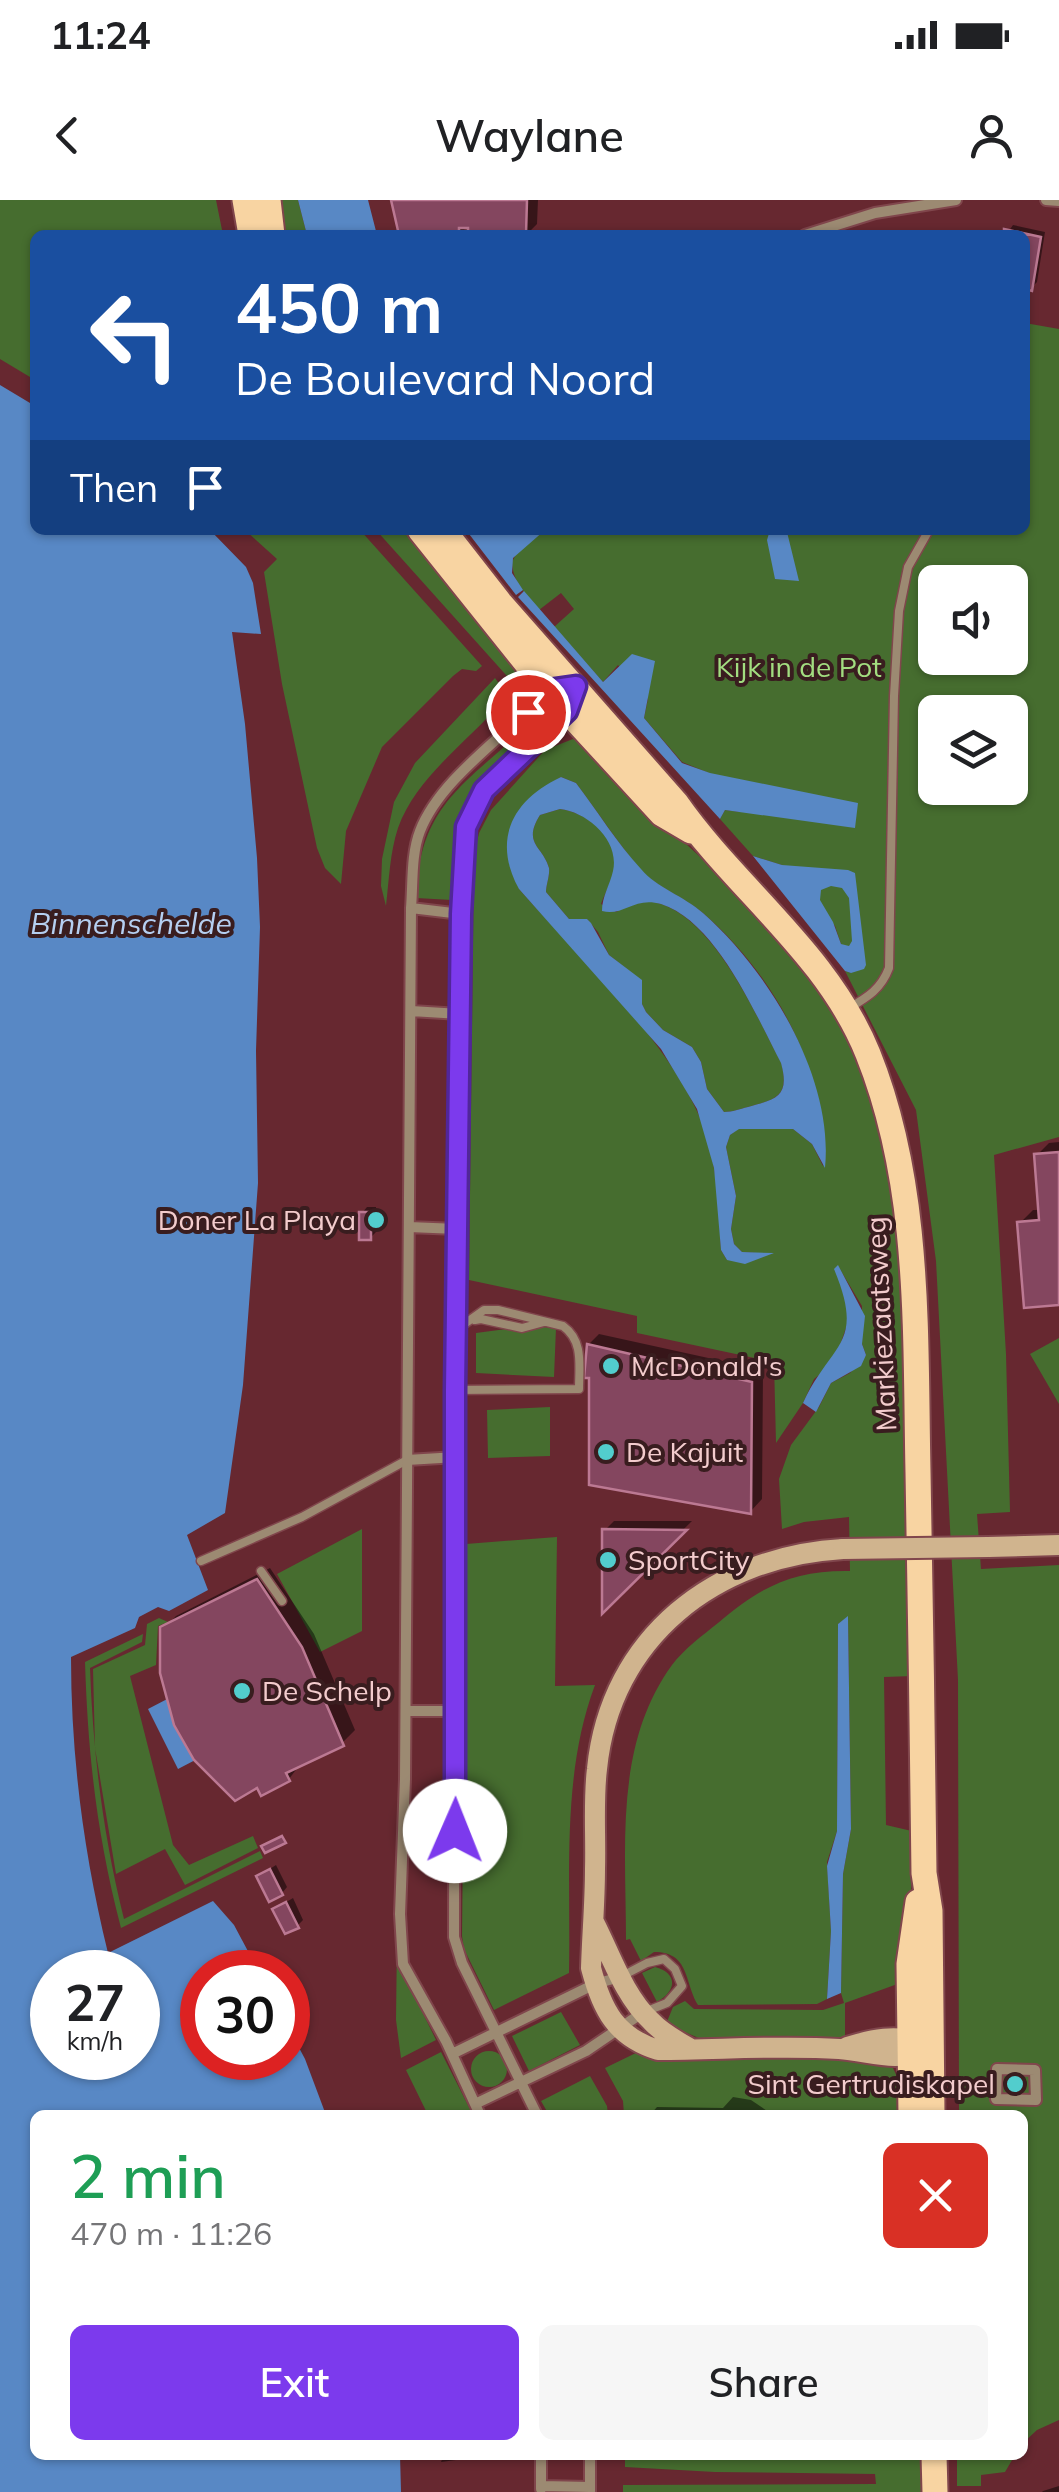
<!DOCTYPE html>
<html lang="en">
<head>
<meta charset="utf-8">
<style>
  :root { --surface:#fff; --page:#f6f6f6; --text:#202124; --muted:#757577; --accent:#7c3aed }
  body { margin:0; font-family:Mulish,sans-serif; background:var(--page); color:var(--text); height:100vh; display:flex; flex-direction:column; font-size:38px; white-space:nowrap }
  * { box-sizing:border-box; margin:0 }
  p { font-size:32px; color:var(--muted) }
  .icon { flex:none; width:55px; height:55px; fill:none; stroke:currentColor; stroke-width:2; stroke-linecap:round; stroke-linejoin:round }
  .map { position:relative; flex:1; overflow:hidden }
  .panel { position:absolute; left:30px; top:1910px; width:998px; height:350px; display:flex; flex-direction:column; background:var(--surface); border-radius:15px; box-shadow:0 2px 8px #0004 }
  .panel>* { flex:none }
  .top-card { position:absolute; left:30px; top:30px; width:1000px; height:305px; border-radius:15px; box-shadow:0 2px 8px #0004; background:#1a4fa0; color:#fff; overflow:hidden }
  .fabs { position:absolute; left:918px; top:365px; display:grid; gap:20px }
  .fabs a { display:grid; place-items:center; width:110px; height:110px; border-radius:15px; background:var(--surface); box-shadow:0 2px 8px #0004; font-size:50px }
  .speed { position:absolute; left:30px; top:1750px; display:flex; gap:20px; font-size:50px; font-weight:700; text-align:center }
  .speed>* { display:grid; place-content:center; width:130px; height:130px; border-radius:50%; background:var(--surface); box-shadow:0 2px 8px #0004; line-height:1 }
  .speed small { font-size:25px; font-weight:400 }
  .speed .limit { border:15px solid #d22; background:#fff; color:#111 }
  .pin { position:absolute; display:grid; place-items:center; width:85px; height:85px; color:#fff; margin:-42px; border:5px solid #fff; border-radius:50%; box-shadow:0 2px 10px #0007 }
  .me { position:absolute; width:110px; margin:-55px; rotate:1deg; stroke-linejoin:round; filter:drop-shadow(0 0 8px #0008) }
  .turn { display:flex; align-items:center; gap:35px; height:210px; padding:0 40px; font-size:45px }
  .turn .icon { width:130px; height:130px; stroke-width:2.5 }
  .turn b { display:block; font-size:70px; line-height:85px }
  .then { display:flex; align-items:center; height:95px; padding:0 40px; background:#0003; gap:20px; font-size:38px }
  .round { display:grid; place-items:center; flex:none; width:105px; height:105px; border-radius:15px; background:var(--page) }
  .head { display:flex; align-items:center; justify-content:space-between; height:170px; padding:0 40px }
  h1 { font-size:60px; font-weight:600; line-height:75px; color:#1e9e55 }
  .primary-button { display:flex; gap:20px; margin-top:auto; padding:20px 40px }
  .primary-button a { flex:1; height:115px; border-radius:15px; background:var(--accent); color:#fff; font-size:40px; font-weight:600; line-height:115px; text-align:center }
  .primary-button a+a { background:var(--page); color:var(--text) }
  .status { display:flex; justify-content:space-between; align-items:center; height:70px; padding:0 50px; background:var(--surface); direction:ltr }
  .status svg { height:28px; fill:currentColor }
  header { display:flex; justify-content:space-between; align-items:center; height:130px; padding:0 40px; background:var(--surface); font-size:45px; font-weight:600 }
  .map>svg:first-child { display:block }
  .green { fill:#466d2f; fill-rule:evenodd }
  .water { fill:#5888c5; fill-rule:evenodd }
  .shadow { fill:#0007 }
  .building { fill:#84465f; stroke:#bc7993; stroke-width:2.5 }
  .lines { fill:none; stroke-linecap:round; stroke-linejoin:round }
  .lane-casing { stroke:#80464c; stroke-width:11 }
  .street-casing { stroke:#80464c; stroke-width:14 }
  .secondary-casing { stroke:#80464c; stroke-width:24 }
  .primary-casing { stroke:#80464c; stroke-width:29 }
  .lane { stroke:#9c8a72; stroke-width:8 }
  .street { stroke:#9c8a72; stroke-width:10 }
  .secondary { stroke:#d0b48e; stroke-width:20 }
  .primary { stroke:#f8d4a2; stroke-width:25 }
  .secondary-bridge-casing { stroke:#80464c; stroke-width:24; stroke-linecap:butt }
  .secondary-bridge { stroke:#d0b48e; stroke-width:20 }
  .route-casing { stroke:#51269a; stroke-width:25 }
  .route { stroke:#7c3aed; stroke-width:18 }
  .poi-dot { fill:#52cdcd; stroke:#391d1f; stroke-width:4 }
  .labels { text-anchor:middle; stroke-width:8; stroke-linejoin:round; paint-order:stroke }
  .park-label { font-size:28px; fill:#a2dd80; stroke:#391d1f }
  .poi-label { font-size:28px; fill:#f3cccd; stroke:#391d1f; text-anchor:start }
  .street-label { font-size:28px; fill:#f3cccd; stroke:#391d1f }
  .water-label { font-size:30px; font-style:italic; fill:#b5cff1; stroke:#391d1f }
</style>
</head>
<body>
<div class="status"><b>11:24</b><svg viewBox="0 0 49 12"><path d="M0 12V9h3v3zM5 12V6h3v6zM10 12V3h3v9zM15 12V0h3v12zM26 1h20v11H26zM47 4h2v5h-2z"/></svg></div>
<header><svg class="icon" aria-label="back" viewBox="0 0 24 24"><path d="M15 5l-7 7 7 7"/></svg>Waylane<svg class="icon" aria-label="person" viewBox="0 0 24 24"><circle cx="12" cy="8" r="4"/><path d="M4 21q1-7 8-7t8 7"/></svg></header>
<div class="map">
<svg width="1059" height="2292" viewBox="0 0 1059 2292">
  <rect width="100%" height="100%" fill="#672830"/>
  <path class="green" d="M0,0H216L223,35H35V180L0,159Z
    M273,0H298L307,35H278Z
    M1025,123L1059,129V937L994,955L1006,1154L1010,1312L977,1314L981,1369L1059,1365V2220L1037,2230L1023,2243L1022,1915H959L958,1480L936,1061L916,910L845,771L851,773L845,747L841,744L835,726L785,666L753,656L720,619L725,610L740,612L709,573L682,562L644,518L648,499L618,465L603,482L554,427L574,409L561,393L539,410C527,394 513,384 512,362L517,352L545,330H1025ZM935,382H1010V458H935ZM935,512H1010V588H935Z
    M245,330H360L482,466L476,471L462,469L453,476L382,547L346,631L341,684L325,668L317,648L282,484L264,372L277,359Z
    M376,330H413L523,474L527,486L514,484Z
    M495,478L505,492L503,500C469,542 417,575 398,628C390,652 389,680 386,706L381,686L382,659L394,602L415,563Z
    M521,532L524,536L476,584L468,600L458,623L452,700L416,698C419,609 460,587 521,532Z
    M573,539L591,548L674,633L755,707L801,766L844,832L873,893L898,1004L913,1476L884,1477L886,1625L916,1632L903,1782L845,1803V1837L701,1839L666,1824L673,1807L685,1801L694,1809L823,1810L844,1803L841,1793L843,1674L851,1629L848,1417L838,1424L837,1631L827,1662L831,1731L827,1799L817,1804L698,1805C684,1782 690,1752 654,1752L641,1761L630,1739L626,1740C626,1646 614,1545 672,1465C684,1449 703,1435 718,1423C760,1387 793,1370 850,1371L849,1317L804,1322L782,1329L779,1279L791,1245L819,1207L831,1183L850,1173L866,1155L862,1144V1106L838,1066L848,1105V1122L839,1148L825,1170L814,1179L803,1203L776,1243L774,1162L637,1133V1116L469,1080L474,655L479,633L491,610L545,550ZM561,577L576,583C598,612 617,642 640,669C657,688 683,696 703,713C763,765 810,840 821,921C823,936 827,951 823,966L812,944L793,929H738L730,935L726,947L736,996L731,1029L734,1044L742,1052L771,1054L727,1060L721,1050C719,1015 718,979 709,944C686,856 580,758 519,689L536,593Z
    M560,609C586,612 617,636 615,667C613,679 605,693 601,704L616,712C625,707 634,700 645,701C709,704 755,814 781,862C790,896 777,899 748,907C739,909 733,912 724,912L707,889L701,862L692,847L663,830L646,812L642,804V781L609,755L598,732L587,719H569L546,692C546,685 550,674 549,668C543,646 522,644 540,615Z
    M530,1126L556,1128L554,1177L476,1173V1133Z
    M1059,1138V1204L1030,1154Z
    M550,1207V1256L488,1258L487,1210Z
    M362,1329V1431L320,1452L277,1374Z
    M557,1337L555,1486L595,1485C561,1576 571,1677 569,1773L494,1810L464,1749L462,1736L466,1344Z
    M159,1418L168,1422L158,1426L156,1465L130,1476L173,1645L189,1665L253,1636L258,1648L185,1685L165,1649L116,1674L95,1548L93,1469L145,1445L147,1424Z
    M143,1434L142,1442L90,1468C93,1553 103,1635 124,1719L260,1651L263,1658L121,1728C97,1636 88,1557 85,1462Z
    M397,1739L402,1770L436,1840L401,1858L396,1820Z
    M655,1767C678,1773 677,1791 657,1802L642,1773Z
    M561,1812L580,1845L529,1871L512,1836Z
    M471 1869a18 18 0 1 1 36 0a18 18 0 1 1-36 0Z
    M640,1851C722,1871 813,1840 893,1868L899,1881L900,1915H624L623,1901L605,1868Z
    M441,1852L473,1915H428L406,1870Z
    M590,1876L607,1906L608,1915H549L541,1901Z
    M625,2255H924L925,2292H623V2285L876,2284L875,2274L715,2272L625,2267Z
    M957,2255H1015L1005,2272L981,2275V2286H957Z"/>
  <path class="water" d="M298,0H368L377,35H307Z
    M0,185L35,206V330H210L246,367L253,383L261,434L232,432L245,524L257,658L260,727L256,851L258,983L243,1185L225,1313L187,1335L208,1390L169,1411L158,1407L139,1417L135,1428L71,1457C71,1558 84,1655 108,1753L213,1701L234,1725L259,1772H202V1858H288V1827L305,1859L326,1915H35V2255H400L401,2292H0ZM138,1772V1858H52V1772Z
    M466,330H545L513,358L512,373L523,390L516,395Z
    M770,330L787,332L799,381L775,379L767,340Z
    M524,391L603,482L632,454L655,461L644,518L682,563L710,573L858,603L855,628L725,610L720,619L518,397Z
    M561,577L576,583C598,612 617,643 641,669C657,688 684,696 703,713C769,771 834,878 825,968L812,944L793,929H739L730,935L726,947L736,996L731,1029L734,1044L742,1052L774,1053L745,1064L727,1060L721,1050L714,968L697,909L661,849L519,689C492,640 512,600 561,577ZM560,609C587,612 620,640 613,671C610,685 602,696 602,711C623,717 634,696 661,704C717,722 755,814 781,863C790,896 777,899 748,907C739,909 733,912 724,912L707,889L701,862L692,847L663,830L646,812L642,804V780L609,755L591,723L587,719H569L546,692C546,685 550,675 549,668C543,646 522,644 540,615Z
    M753,656L782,665L848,670L855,673L866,765L864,769L851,773L845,771ZM831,686L842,688L849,698L852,741L849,746L841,744L833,722L820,700L821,690Z
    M838,1065L865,1116L862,1144L866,1155L861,1166L831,1183L816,1212L803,1203C831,1142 866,1146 834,1069Z
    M848,1416L851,1629L843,1674L841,1793L827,1799L831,1731L827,1666L837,1631L838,1424Z
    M173,1496L201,1557L178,1569L148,1509Z"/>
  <path class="shadow" d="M393,0H538L537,24L526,35H470L471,25L458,34Z
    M1013,25L1045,32L1037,82L1031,88L1025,76V35H1006Z
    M1059,942V1103L1020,1023L1033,1010H1041L1037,955L1049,943Z
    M367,1007H376V1032L370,1038L362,1013Z
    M599,1134L763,1170L762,1299L750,1312L592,1176L587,1146Z
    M614,1321H692L604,1408L605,1330Z
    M270,1368L314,1434L355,1530L342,1543L301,1563L289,1579L163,1429L176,1416Z
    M276,1665L287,1687L282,1693L259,1676Z
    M293,1698L303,1720L298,1725L275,1709Z
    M733,1897L751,1900L773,1915H650L657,1907L723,1908Z
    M443,2257H456V2260L441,2262Z
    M1059,2286V2292H1042L1043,2291Z"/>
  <path class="building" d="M391,0H527L526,35H468V28H459V35H399Z
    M1004,29L1041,37L1032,91L1025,89V35H1004Z
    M1059,952V1105L1024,1108L1017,1022L1039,1020L1034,954Z
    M359,1012H371V1040H359Z
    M587,1144L752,1182L751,1314L589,1285V1178H584Z
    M602,1329L687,1330L602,1414Z
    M257,1379L302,1447L344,1546L286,1573L290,1581L261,1596L257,1588L235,1601L194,1560L174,1525L160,1473V1427Z
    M282,1636L286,1643L265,1653L261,1646Z
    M270,1669L283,1695L269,1702L256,1676Z
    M286,1702L299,1728L285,1734L272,1709Z"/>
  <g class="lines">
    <g class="lane-casing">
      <path id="lane" d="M849,808C868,797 881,789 889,768L894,496L899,411L908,367L929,330
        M475,1120L481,1119L522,1128L544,1122
        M455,1190L579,1189C579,1166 584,1141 563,1126L498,1110H484L456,1130
        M201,1361L302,1317L407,1260
        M261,1371L282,1401
        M624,1775L647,1763L664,1759L675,1769L682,1786L667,1803L647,1811"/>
    </g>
    <g class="street-casing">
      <path id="street" d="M1046,0L1059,1
        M805,35L875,13L956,0
        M411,708L461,714
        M411,811L460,814
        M409,1027L457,1029
        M407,1260L457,1257
        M406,1511H456
        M452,1854L595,1784L620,1777
        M997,1869L1035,1870L1036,1900L996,1899Z
        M475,1904L586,1851L642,1813
        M480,1915L446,1841L403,1764L400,1714L405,1579L411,708C413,684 411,654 420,631C441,577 508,535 546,492
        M537,1915L462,1763L454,1737L455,1190L461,714L466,627L484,590L567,510
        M541,2255V2289
        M541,2286L590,2287
        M590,2291V2255"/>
    </g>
    <g class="secondary-casing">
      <path id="secondary" d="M988,1347L1059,1345
        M843,1349C716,1356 610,1437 597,1569C593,1601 596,1636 595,1669C595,1702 592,1735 591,1768C602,1810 616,1837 658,1850C718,1850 780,1845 839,1849C870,1851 895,1863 924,1850
        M594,1722C611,1755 624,1796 651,1821C662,1833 677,1841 691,1849
        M847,1847C870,1840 898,1833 921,1844"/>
    </g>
    <g class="primary-casing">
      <path id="primary" d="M245,0L251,35
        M268,0L272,35
        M420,330L548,490L662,614L691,631
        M443,330L500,403L676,603C736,689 828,754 868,854C921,986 915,1132 918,1272C920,1406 923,1539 924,1673L930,1711L932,1915
        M911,1915L909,1764L918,1702
        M934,2255L935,2292"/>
    </g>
    <use href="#lane" class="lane"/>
    <use href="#street" class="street"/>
    <use href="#secondary" class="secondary"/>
    <use href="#primary" class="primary"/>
    <g class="secondary-bridge-casing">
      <path id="secondary-bridge" d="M843,1349L988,1347"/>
    </g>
    <use href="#secondary-bridge" class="secondary-bridge"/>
  </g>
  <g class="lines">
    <g class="route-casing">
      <path id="route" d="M455,1631V1190L461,714L466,627L484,590L567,511L576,486L548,490L528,512"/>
    </g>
    <use href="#route" class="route"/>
  </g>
  <g class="poi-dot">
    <circle cx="376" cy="1020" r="10"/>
    <circle cx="611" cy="1166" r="10"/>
    <circle cx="606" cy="1252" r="10"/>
    <circle cx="608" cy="1360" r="10"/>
    <circle cx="242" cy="1491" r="10"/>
    <circle cx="1015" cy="1884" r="10"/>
  </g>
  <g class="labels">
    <g class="park-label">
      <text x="799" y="477">Kijk in de Pot</text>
    </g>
    <g class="poi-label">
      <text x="356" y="1030" text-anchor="end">Doner La Playa</text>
      <text x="631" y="1176">McDonald's</text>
      <text x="626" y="1262">De Kajuit</text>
      <text x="628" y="1370">SportCity</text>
      <text x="262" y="1501">De Schelp</text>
      <text x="995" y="1894" text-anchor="end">Sint Gertrudiskapel</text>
    </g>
    <g class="street-label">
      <text transform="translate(881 1124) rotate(-93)" y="10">Markiezaatsweg</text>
    </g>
    <g class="water-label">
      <text x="131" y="734">Binnenschelde</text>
    </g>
  </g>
</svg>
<div class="fabs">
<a><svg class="icon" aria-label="sound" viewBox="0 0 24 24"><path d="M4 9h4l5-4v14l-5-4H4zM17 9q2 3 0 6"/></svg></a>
<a><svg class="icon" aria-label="layers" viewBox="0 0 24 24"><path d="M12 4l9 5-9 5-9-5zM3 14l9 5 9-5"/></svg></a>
</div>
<div class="speed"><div>27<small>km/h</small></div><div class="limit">30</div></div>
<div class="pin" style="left:528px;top:512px;background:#d93025"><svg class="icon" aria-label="arrive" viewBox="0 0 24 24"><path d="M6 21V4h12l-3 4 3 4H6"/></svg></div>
<svg class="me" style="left:455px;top:1631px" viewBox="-20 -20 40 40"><circle r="19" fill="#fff"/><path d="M0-13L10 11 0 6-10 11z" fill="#7c3aed"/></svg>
<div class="top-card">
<div class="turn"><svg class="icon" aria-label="left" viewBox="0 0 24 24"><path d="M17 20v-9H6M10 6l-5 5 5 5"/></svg><div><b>450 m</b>De Boulevard Noord</div></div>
<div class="then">Then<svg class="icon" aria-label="arrive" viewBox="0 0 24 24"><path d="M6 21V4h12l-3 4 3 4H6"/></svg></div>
</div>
<section class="panel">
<div class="head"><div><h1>2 min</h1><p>470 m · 11:26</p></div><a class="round" style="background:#d93025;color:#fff"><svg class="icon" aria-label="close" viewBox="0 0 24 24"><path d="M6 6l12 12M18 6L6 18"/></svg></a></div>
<div class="primary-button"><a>Exit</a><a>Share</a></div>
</section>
</div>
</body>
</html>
